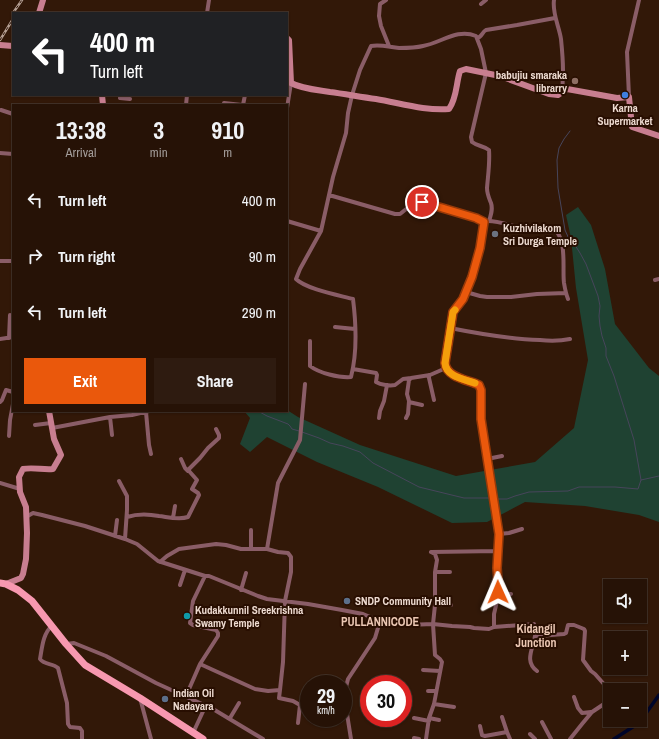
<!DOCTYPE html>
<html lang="en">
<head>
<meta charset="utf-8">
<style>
  :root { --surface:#261206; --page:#2e1b10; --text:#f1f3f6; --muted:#a49e9b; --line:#423228; --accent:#ea580c }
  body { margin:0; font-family:"Archivo Narrow",sans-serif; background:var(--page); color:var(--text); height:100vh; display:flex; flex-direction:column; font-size:15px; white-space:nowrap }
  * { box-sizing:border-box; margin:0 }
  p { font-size:13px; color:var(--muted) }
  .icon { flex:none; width:22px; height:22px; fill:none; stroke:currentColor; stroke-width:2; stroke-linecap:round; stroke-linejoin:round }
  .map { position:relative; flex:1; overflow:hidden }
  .drawer { position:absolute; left:12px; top:104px; width:276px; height:308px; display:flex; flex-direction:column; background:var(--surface); border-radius:0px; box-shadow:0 1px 3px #0004,0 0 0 1px var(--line) }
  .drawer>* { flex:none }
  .top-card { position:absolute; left:12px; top:12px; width:276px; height:84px; border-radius:0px; box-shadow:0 1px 3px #0004,0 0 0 1px var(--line); background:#202124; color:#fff; overflow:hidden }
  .tools { position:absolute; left:603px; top:579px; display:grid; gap:8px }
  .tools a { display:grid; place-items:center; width:44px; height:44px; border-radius:0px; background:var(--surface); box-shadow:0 1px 3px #0004,0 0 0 1px var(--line); font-size:20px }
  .speed { position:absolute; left:300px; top:675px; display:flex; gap:8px; font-size:20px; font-weight:700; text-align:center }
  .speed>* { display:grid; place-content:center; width:52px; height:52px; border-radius:50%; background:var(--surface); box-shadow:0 1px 3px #0004,0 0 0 1px var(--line); line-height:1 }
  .speed small { font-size:10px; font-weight:400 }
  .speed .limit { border:6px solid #d22; background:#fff; color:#111 }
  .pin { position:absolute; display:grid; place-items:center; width:34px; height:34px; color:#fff; margin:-17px; border:2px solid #fff; border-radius:50%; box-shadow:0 1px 4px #0007 }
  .me { position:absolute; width:44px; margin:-22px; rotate:359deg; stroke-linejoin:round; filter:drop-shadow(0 0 3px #0008) }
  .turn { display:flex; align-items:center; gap:14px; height:84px; padding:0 12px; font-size:18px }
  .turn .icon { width:52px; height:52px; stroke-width:2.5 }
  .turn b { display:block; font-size:28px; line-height:34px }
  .eta { display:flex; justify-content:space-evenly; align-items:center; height:68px; text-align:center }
  .eta b { font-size:24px; font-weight:800; line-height:28px }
  .cta { display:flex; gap:8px; margin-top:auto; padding:8px 12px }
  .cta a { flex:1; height:46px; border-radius:0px; background:var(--accent); color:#fff; font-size:16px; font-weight:800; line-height:46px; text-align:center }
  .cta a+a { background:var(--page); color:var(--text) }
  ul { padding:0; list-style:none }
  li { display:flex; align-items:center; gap:12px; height:56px; padding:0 12px }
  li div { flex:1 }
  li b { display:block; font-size:15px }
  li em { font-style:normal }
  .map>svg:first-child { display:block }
  .green { fill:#1f4232 }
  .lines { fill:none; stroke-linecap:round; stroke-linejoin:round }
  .stream { stroke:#47455b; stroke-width:1 }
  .canal { stroke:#000529; stroke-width:3.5 }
  .minor { stroke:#8a5d67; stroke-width:4 }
  .secondary { stroke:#c87e90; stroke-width:6 }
  .primary { stroke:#f798b0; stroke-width:7 }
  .rail-casing { stroke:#b5a094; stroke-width:2.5 }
  .rail { stroke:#280e01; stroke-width:1; stroke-dasharray:3; stroke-linecap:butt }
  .route-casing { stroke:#983908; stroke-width:10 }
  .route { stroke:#ea580c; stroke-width:7 }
  .slow { stroke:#f59e0b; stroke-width:7 }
  .education-dot { fill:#8d6e63; stroke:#280e01; stroke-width:1.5 }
  .shop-dot { fill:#3f7fe0; stroke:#280e01; stroke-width:1.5 }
  .worship-dot { fill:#6b7280; stroke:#280e01; stroke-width:1.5 }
  .service-dot { fill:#5c6f8a; stroke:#280e01; stroke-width:1.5 }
  .culture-dot { fill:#0f9aa8; stroke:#280e01; stroke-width:1.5 }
  .labels { text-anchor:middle; stroke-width:4; stroke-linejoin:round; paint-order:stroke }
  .poi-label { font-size:11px; font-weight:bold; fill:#eedbd1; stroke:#280e01; text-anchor:start }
  .neighbourhood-label { font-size:12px; font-weight:bold; fill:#ebc7b3; stroke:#280e01 }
</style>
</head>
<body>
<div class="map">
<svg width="659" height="739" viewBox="0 0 659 739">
  <rect width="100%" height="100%" fill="#321808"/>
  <path class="green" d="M578,207L591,225L605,269L615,324L649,368L659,376V522L639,515L585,506L525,502L487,522L452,523L378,487L317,462L267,437L250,452L240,444L250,418L244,411H287V410L298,417L360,445L456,476L535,462L574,428L588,360L576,288L571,238L566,215Z"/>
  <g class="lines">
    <path class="stream" d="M570,131L564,139L559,148L557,160L558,188L565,230L569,239L573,242L580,253L586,264L598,296L600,306L599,316L600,326L602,336L606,348V356L614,376L634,440L641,480
      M258,411L267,416L288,424L290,426L292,429L299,431
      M302,432L319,438L330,443L343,446L360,452L373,463L419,487L464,498H491
      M497,499H507L515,496L529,492L568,491L579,487H615L638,489L641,480L659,476"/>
    <path class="canal" d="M614,739L639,723L659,695"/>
    <path class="minor" d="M386,0L380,4L379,16L381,26L389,46
      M554,0C552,13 559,26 561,39C562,49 563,60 563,70C563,77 562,85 563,92
      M481,4L486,0
      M207,13L209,0
      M477,38C482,37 482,32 486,30L517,25L555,18
      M121,95L120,98L130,99
      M629,97L627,52L639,0
      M224,103L242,105
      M186,105L187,95
      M243,105L245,95
      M287,108L291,83
      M1,110L13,114
      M0,153L13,154
      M287,221L321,231
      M488,221C502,221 516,228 530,230C536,230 549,227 552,228C568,236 562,269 564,283C565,289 566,294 568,299
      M0,261H13
      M655,280L659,279
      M466,292L480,296L487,297H511L537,294L566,293
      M335,327L355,329
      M450,328C480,334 509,339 540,340C550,341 560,341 570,339
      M9,338L10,315
      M0,339L13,337
      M310,341V366C319,373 339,378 351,377C357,354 356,323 353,299C338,295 306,289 296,279L300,269L321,231L333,177L346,133L348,113L352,95L360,70L371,46C380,44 389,47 399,48C407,48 415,48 423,46C441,43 457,28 476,36L481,49L486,73L471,137L472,142C477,146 484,146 489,150C490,163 488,175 487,188C487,194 489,198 491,203C493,209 491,215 489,221
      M353,369L376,373L377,375L376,382C381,385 390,386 395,385L403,379L411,378
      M429,375V378L434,400
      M0,402L2,400L6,390L13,392
      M409,402L422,405
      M146,412L149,445L151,454
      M110,417L112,435
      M379,418L380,411L384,401L387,385
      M406,418L408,414L409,401L407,394L409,380L411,378L430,375L446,368
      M35,425L51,423
      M52,428L110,417L132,415L149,411
      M9,436L10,420L13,404
      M181,459L185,468L188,471
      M487,459L502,456
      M119,481L127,496V510L125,539
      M0,483L20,489
      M26,517L33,513L42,515L85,526L125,539L137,544L158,561L205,576H209L258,596L267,599L308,604L342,610L363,614L380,621L407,625L433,624L452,626L470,627L474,628L489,629L494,627V614L497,601L498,581L497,568L499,534L481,419V390L479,385C468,380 446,377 445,363L453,312L463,299L472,277L480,248L484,222L476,218L423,202H415L400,214H395L329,195
      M127,517C136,514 149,514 159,516C168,517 179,520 188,517L199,495L198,493L192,489L197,480L189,471V469L200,458L208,448L219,438V435L216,429
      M173,518L175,506
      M499,534L509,533L522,529
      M115,536L117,520
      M251,549V530
      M267,549L278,483L300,440L305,384
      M160,562L167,556L179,549L216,544L226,545L241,549H267L278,552L288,553L291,557V572L285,601L283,662L280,690L268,691L255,689L200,664
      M435,572H450
      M180,585L185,570
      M241,590L246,573
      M497,595L511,594
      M435,605H451
      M52,626C43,633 42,648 40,659C44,665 53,663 58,668L67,703L68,724L70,727L80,728L82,731V739
      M494,627L534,624C534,628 536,633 535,636C533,649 524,661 537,671
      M536,635L538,636L564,634L566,633L568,625H574L584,629L585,631L583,660L591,671L595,674L610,691
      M66,644L74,643L106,656L156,683L213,709L263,739
      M423,670L440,671
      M280,690L279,698L293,701L300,705L298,723
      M428,691H436
      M186,696L200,664L218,636V633L216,630L193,625L190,623L193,601L205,576
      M574,697L578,708L582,713L591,712H592L610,700
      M140,698L151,739
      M434,704L454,707
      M502,717L507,732
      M230,718L239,703
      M414,718L429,721
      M439,720L429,718L434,704L442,662L440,659L435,655L433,624L435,605V572L437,560L435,554L431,552L498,551
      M542,722L551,739
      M480,726L482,735L485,736L507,732L510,739
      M193,733L206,705
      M530,734L535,739
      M414,738L419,739
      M351,739L344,695L348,679L375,638L380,621
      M426,739L429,718
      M570,739L582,724L592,712"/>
    <path class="secondary" d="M39,13L43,0
      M287,38L289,40L291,83C302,89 318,90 330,92C345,94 361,97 376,99C400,103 425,111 449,109C457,98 456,83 460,71L466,69L500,76L549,94L558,95L567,89L617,98L629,97L632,127L659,136
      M0,45L13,46
      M102,95L103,105
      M6,584L21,578L23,574L26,559L27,533L26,507L20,492L19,477L23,469C33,467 43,470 53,469L61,455L54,439L49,411"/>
    <path class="primary" d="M0,583L6,584L18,590L32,601L66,644L85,665L140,698L203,739"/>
    <g class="rail-casing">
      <path id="rail" d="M13,13L22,0
        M0,40L13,19"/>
    </g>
    <use href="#rail" class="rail"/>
  </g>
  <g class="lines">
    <g class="route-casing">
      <path id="route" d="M422,202L476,218L484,222L480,248L472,277L463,299L453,312L445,363C446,377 468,380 479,385L481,390V419L499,534L497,568L498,581V592"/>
    </g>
    <use href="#route" class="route"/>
    <path class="slow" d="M455,310L453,312L445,363C446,377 464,379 475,383"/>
  </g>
  <circle class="education-dot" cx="575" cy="81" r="4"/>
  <circle class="shop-dot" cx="625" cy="95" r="4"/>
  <circle class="worship-dot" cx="495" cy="234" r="4"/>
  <g class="service-dot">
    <circle cx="347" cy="601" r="4"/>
    <circle cx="165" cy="699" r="4"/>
  </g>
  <circle class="culture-dot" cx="187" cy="616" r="4"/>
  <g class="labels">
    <g class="poi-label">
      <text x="567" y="79" text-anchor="end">babujiu smaraka<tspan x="567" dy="13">librarry</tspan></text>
      <text x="625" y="112" text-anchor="middle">Karna<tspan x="625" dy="13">Supermarket</tspan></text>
      <text x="503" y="232">Kuzhivilakom<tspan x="503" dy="13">Sri Durga Temple</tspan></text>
      <text x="355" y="605">SNDP Community Hall</text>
      <text x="195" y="614">Kudakkunnil Sreekrishna<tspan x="195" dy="13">Swamy Temple</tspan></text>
      <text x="173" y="697">Indian Oil<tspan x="173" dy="13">Nadayara</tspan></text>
    </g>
    <g class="neighbourhood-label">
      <text x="380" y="626">PULLANNICODE</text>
      <text x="536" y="633">Kidangil<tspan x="536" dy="14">Junction</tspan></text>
    </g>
  </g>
</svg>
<div class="tools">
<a><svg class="icon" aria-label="sound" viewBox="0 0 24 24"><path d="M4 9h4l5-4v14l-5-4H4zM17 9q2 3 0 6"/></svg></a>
<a>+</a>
<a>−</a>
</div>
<div class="speed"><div>29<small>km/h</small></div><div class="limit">30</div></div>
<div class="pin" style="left:422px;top:202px;background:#d93025"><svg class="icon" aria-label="arrive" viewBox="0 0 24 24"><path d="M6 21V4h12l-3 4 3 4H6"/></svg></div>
<svg class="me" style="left:498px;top:592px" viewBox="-20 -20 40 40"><path d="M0-17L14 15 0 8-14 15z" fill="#ea580c" stroke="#fff" stroke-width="4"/></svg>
<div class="top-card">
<div class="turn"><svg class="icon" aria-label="left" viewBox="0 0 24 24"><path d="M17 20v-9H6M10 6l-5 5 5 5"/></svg><div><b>400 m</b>Turn left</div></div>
</div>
<section class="drawer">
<div class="eta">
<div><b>13:38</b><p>Arrival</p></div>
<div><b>3</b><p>min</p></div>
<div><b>910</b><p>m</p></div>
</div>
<ul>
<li><svg class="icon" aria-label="left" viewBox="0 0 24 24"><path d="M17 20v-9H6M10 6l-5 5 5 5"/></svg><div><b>Turn left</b></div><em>400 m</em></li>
<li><svg class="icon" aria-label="right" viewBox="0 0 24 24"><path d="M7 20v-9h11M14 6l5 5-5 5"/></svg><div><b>Turn right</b></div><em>90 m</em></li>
<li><svg class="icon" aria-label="left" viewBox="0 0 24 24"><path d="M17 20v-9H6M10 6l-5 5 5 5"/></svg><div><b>Turn left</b></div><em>290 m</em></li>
</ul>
<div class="cta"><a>Exit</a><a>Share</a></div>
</section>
</div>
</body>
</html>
